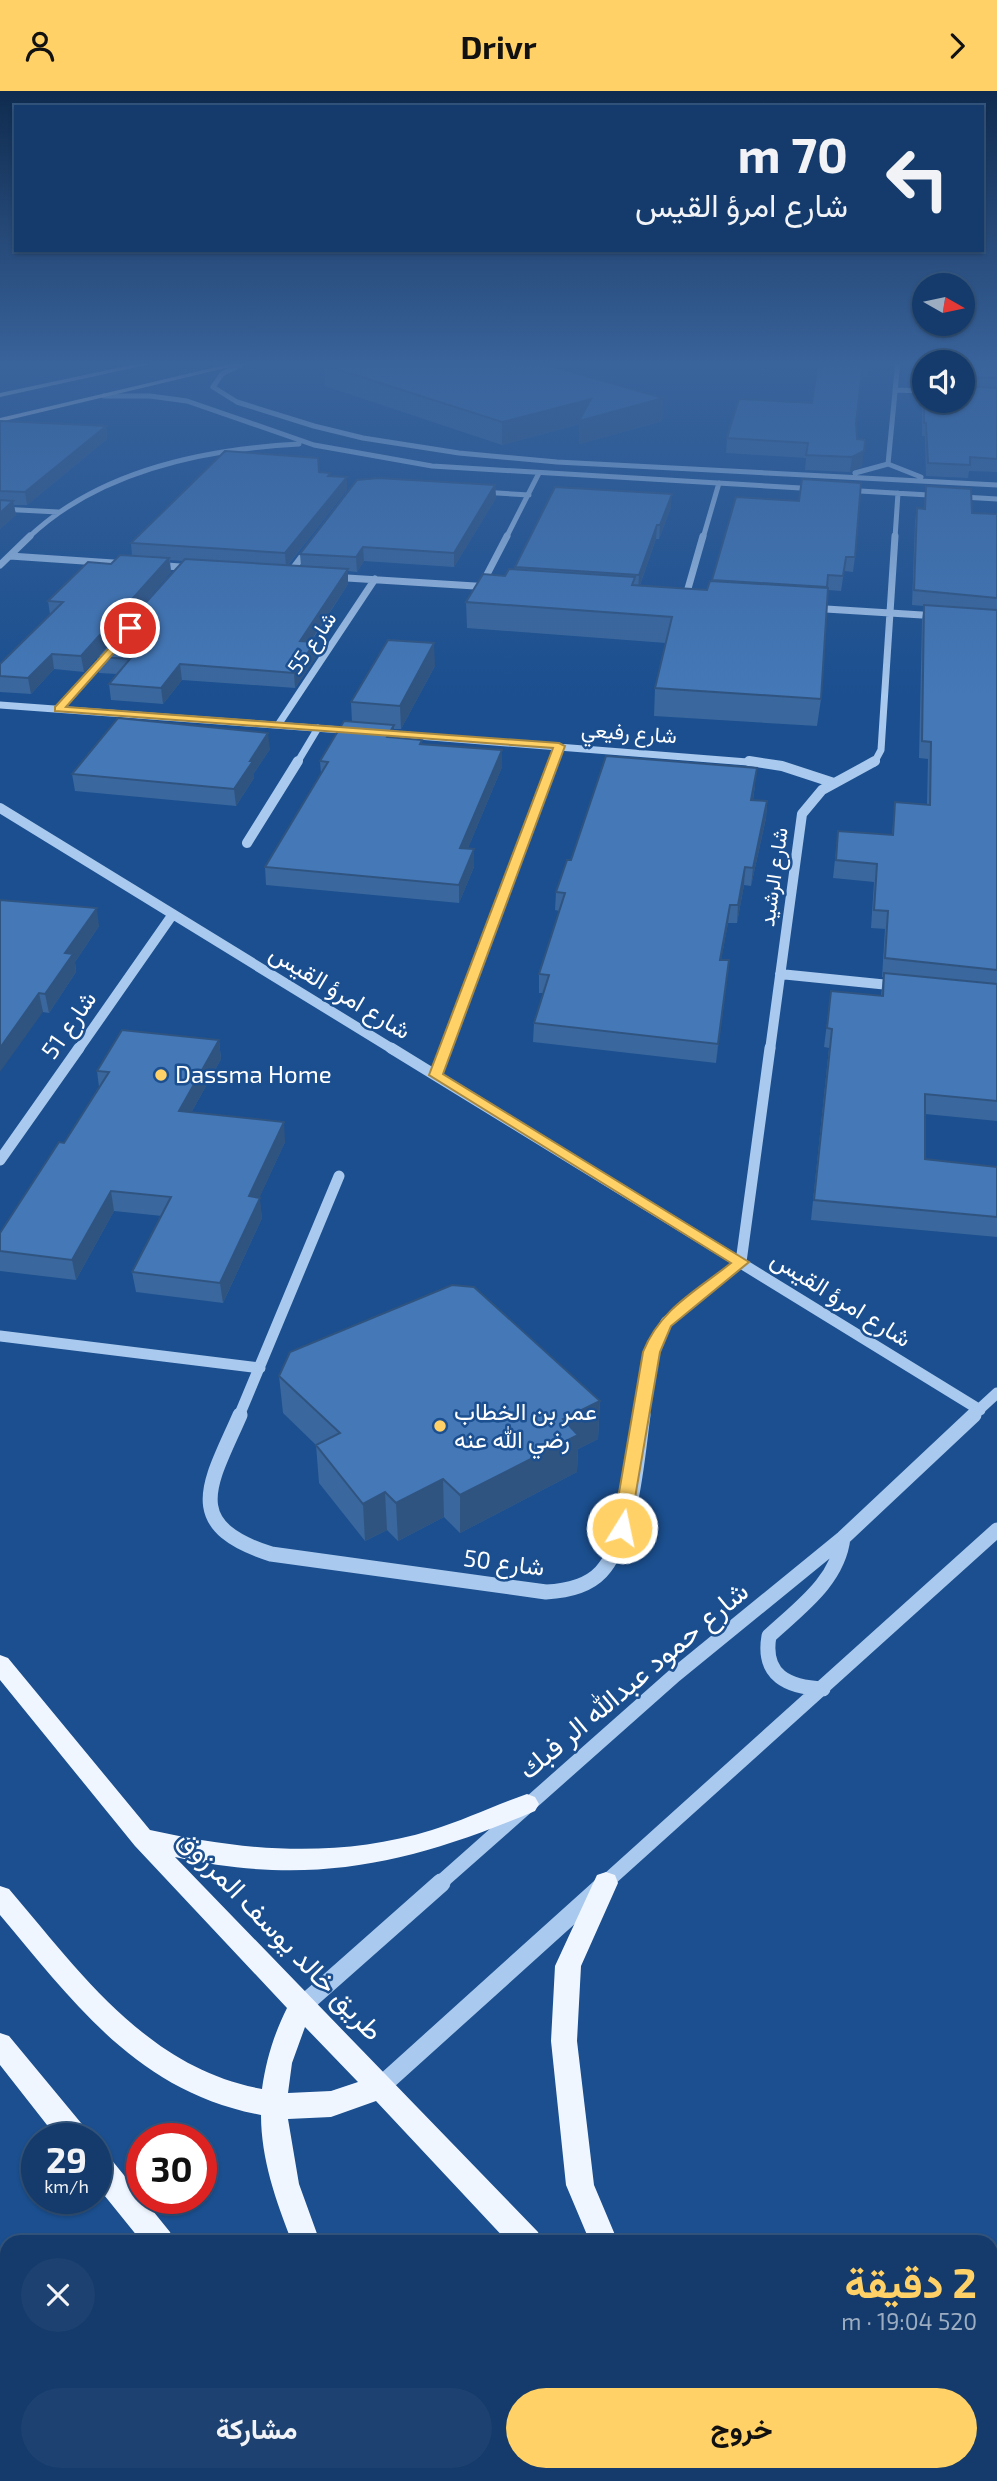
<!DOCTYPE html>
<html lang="ar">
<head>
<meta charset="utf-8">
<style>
  :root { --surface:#143b6b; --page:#1d4271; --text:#f1f3f6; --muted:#9dadc1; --line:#33557e; --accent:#ffd166 }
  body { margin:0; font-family:"Exo 2",Vazirmatn,sans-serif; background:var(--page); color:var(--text); direction:rtl; height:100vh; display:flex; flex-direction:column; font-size:26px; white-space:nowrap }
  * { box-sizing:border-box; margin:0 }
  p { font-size:23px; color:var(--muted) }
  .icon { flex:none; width:38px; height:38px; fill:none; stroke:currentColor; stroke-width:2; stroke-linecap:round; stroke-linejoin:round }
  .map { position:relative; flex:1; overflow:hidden; direction:ltr }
  .drawer { position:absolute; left:0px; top:2144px; width:998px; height:247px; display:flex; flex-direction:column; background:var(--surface); border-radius:21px 21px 0 0; box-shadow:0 2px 5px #0004,0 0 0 2px var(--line); direction:rtl }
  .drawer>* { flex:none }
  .guide { position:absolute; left:14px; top:14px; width:970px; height:147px; border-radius:0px; box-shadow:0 2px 5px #0004,0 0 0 2px var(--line); direction:rtl; background:#143b6b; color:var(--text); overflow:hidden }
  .needle { width:46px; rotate:99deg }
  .buttons { position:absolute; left:912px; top:182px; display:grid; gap:14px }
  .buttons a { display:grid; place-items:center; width:63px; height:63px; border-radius:50%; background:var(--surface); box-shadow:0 2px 5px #0004,0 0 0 2px var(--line); font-size:35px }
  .speed { position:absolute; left:21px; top:2032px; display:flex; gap:14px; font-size:35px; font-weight:700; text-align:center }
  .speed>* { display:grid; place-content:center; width:91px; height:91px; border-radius:50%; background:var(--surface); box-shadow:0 2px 5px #0004,0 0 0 2px var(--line); line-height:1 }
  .speed small { font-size:18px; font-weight:400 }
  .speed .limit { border:10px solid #d22; background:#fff; color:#111 }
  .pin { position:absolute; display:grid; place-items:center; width:60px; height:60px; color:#fff; margin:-30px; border:4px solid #fff; border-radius:50%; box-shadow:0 2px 7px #0007 }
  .me { position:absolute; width:77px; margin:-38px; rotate:10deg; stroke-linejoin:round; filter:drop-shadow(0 0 5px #0008) }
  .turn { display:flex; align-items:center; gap:24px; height:147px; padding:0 21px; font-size:32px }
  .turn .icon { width:91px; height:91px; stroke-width:2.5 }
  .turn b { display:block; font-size:49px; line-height:60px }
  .round { display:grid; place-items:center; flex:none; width:74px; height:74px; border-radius:37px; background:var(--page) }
  .overview { display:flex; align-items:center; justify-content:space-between; height:119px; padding:0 21px }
  h1 { font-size:42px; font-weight:700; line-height:52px; color:var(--accent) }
  .action { display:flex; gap:14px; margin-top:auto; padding:14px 21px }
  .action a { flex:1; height:80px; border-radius:42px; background:var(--accent); color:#111; font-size:28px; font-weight:700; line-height:80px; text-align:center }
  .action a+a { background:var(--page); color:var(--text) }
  header { display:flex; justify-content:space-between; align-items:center; height:91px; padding:0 21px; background:var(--accent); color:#111; font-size:32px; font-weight:700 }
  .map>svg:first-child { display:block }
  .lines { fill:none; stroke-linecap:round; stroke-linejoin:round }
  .minor-far5 { stroke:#a9c9ee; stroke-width:5 }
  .minor-far4 { stroke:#a9c9ee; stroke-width:7 }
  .minor-far3 { stroke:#a9c9ee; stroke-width:10 }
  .minor-far2 { stroke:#a9c9ee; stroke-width:11 }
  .minor-far1 { stroke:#a9c9ee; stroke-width:15 }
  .minor { stroke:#a9c9ee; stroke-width:19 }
  .major { fill:#f0f6ff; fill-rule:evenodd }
  .wall { fill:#3a679d; fill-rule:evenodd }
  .shaded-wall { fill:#305480 }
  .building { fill:#4478b7; stroke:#305480; stroke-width:2 }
  .route { fill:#ffd166; stroke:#a68842; stroke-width:2 }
  .poi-dot { fill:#ffd166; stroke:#1b4f8f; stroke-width:2.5 }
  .labels { text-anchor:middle; stroke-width:5; stroke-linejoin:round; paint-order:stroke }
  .far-street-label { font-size:21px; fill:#fff; stroke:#1b4f8f }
  .street-label { font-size:24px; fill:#fff; stroke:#1b4f8f }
  .poi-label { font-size:24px; fill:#fff; stroke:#1b4f8f; text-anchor:start }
  .near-street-label { font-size:28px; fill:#fff; stroke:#1b4f8f }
</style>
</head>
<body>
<header><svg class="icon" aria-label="forward" viewBox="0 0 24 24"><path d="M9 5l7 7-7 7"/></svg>Drivr<svg class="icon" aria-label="person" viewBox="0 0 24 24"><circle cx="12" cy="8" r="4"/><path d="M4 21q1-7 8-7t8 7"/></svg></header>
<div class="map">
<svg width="997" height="2390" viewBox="0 0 997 2390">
  <rect width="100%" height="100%" fill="#1b4f8f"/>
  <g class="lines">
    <path class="minor-far5" d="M246,271L222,283L213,296L237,311L314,335L363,347L459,362L557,371L997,394
      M895,299L924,300
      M104,305H150L187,310L314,354L432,375L818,398
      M888,373L898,270
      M855,382L888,373L921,386
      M843,399L997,408
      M481,401L529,404
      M0,418L58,421
      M28,447C99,379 204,358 299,353
      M506,447L539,382
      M703,447L719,392
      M895,447L898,402"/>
    <path class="minor-far4" d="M10,465L128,473
      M0,474L30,445
      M153,474L194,477
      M289,483L310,455
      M331,486L491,496
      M481,495L507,445
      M685,508L703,445
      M810,517L938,525
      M0,614L355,640
      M59,618L108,563
      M278,634L375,488
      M380,642L760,672
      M297,672L318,637
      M553,672L559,655
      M874,672L881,659L895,445"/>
    <path class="minor-far3" d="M749,670L782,675L834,692
      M0,717L394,959
      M247,752L298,670
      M780,883L899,895
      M78,959L173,823
      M445,959L553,670
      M770,959L802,723L822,699L875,670"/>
    <path class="minor-far2" d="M391,957L980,1319
      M436,984L446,957
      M0,1069L79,957
      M0,1245L260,1277
      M239,1325L339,1085
      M643,1325L652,1261L666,1231L741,1171L770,957
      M972,1325L997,1302"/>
    <path class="minor-far1" d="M240,1324C211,1391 179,1434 271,1463L546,1501C566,1500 587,1496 601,1481C632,1447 637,1368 643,1324
      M823,1598C788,1596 762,1585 769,1545C799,1517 838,1490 843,1447
      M439,1793L675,1584L843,1447L974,1324
      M604,1793L997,1439"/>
    <path class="minor" d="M302,1915L441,1792
      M381,1995L606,1792"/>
    <path class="major" d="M150,270H164L0,306V302Z
      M242,270H255L0,331V327Z
      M0,1564L8,1567L150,1739C244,1760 338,1768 432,1739C464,1729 495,1714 527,1703L535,1706L539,1713L535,1720C410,1773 311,1796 175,1766L538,2141L542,2151H508L376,2010L331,2026L288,2028L299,2093L320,2151H292C276,2110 261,2068 261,2024C138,2001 75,1913 0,1824V1795L9,1798C80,1881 147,1977 262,1998C266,1969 274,1943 287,1917L135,1755L0,1589ZM305,1936L358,1991L331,2000L288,2002L292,1972Z
      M606,1781L615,1784L618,1792L581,1875L577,1950L594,2094L618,2151H590L566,2094L551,1950L555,1875L597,1784Z
      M0,1942L9,1945L86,2038L89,2048H58L0,1974Z
      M96,2058L106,2062L170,2141L174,2151H142L96,2094Z
      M334,2384H367L369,2390H336Z
      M475,2384H509L511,2390H477Z
      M741,2384H776L778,2390H743Z"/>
  </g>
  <path class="wall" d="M818,270H869L867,286H861L856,332L857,348L862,375L850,381L805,379L806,367L726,362L727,347L812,312Z
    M922,270H997V381L969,380L968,387L926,385L925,345H922V305L923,296L922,295ZM924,271H962V310H924Z
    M324,274L662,330L579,353V333L502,354L325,295Z
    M0,330L106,335L107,348L27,414H14L16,424L0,438Z
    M319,381L330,382V385L347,386V399L288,474L301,475L300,463L495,394L496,407L454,476L364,470L357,481L348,480V493L311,551L316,566L295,597L182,589L163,613L111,609L109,593L117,583L99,582L97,566L183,470L170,469L171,481L84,581L54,578L31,603L0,601V573L50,523L48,510L111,473L132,465L131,452Z
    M926,395L972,422L997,423V1030L925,1023V1068L997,1076V1146L811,1129L829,957L824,956L831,900L881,905L883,886H882L885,838L871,837L874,791L833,787L838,740L892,744L895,711L927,713L928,668L919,667L922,529L924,515L912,514L915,431L917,417L924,418Z
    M736,406L855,466L853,481L844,480L841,500L828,499L821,608L817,635L654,625L655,597L666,552L467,537L466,511L515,478V476L671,416L659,448H656L640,494L707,499L712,490Z
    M435,575L401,638H394V647L422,649V653L502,659V676L468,757L474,776L459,812L266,794L265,776L321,683L320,670L352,631L351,611Z
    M270,658L254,682V687L236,715L75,700L72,683Z
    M755,694L753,709L767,710L766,727L751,795L744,794L737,832H728L721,869L727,888L716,972L533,951L534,932L544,902H539V883L559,820L555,819L556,801L571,769Z
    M0,809L99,835L75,871L76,881L49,922L43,921Z
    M219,949L221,968L191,1022L285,1051L259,1107L262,1127L223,1212L136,1201L132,1181L162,1125L114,1120L76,1189L0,1180V1142L64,1052L99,996L97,980Z
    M279,1285L600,1310L598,1348L578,1358L577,1381L460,1442L444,1426L398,1450L387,1439L365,1450L319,1392L316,1354L283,1322Z"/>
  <path class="shaded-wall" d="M663,307L662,330L579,353V333L502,354V331L591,308Z
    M106,335L107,348L27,414L25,401Z
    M864,360L862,375L850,381L852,366Z
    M347,386V399L286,476L285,462Z
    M495,394L496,407L454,476V462Z
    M672,403L671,416L659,448L660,434Z
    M13,410L16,424L0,438V422Z
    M657,434L656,448L638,499L639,484Z
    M363,456L364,470L357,481L356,466Z
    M169,467L171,481L84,581L81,565Z
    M348,478V493L301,565L300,550Z
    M315,551L316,566L295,597L294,582Z
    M434,552L435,575L401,638L400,615Z
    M52,563L54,578L31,603L28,587Z
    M180,573L182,589L163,613L161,597Z
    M394,634V650L387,646Z
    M268,642L270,658L254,682V687L236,715L234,698L250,670Z
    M502,659V676L461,774L460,757Z
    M757,677L755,694L750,726L751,709Z
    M767,710L766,727L751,795L753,777Z
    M474,758V776L459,812V794Z
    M745,776L744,794L737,832L738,814Z
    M730,814L728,832L718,887L720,869Z
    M97,817L99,835L75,871L76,881L49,922L45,903L65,862Z
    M729,869L727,888L716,972L718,953Z
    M39,902L43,921L0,981V957Z
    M219,949L221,968L181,1040L179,1020Z
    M284,1031L285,1051L251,1125L249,1105Z
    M111,1100L114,1120L76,1189L72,1169Z
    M260,1107L262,1127L223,1212L220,1192Z
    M600,1310L598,1348L578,1358L577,1381L460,1442V1404L563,1328Z
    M443,1388L444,1426L398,1450L396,1412Z
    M385,1401L387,1439L365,1450L363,1413Z"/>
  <path class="building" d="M340,270H534L663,307L579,330L591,308L502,331L324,274Z
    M818,270H869V272H863L856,332L857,348L865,349L864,360L852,366L806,364L808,352L727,347L739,308L812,312Z
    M924,270H997V287L962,286V271H924V283Z
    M924,293V310H962V295L997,297V368L970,366V374L928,372L926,332H924Z
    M0,330L106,335L25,401L0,400Z
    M225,360L318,367L319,381L330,382L328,385L347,386L285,462L131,452Z
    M378,387L495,394L454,462L363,456L356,466L300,463L357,389Z
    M802,388L861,392L855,466H846L843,485L828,484L827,496L712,489L736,406L799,410Z
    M926,395L971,398L972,422L997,423V507L914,499L917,417L925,418Z
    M555,396L672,403L660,434H657L639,484L515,476Z
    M0,409L13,410L0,422Z
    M120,464L169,467L81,565L52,563L28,587L0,585V573L63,511L48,510L88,471L111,473Z
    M185,468L348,478L300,550L315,551L294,582L180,573L161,597L109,593L130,568L97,566Z
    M509,478L635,486L632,494L707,499L710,490L828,497L821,608L655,597L672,526L466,511L483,483L505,485Z
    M924,514L997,519V879L885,867L888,820L874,819L877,773L836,769L838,740L893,744L895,711L930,714L931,651L922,650Z
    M388,549L434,552L400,615L351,611Z
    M118,627L268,642L250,670H253L234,698L72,683Z
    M344,630L394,634L387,646L422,649L420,653L502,659L460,757L474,758L459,794L265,776L328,671L320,670Z
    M606,665L757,677L751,709L767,710L753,777L745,776L738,814H730L720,869H729L718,953L534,932L549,884L539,883L565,802L556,801L567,769H571Z
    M0,809L97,817L65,862L73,863L45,903L39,902L0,957Z
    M884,882L997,893V1010L925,1003V1068L997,1076V1126L814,1109L832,938L827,937L831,900L883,905Z
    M122,939L219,949L179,1020L284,1031L249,1105L260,1107L220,1192L132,1181L171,1106L111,1100L72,1169L0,1160V1142L59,1051L64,1052L109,981L97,980Z
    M452,1194L474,1196L600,1310L563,1328L578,1344L460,1404L443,1388L396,1412L385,1401L363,1413L316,1354L340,1342L279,1285L290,1261Z"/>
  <linearGradient id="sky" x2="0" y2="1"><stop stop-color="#0f2b4f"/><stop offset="0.45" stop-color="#39639b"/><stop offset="1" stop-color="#39639b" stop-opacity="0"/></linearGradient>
  <rect width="997" height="605" fill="url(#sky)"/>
  <path class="route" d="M130,534L134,539L66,616L559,652L565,655L443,983L749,1171L671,1235L660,1261L629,1442H616L613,1437L643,1261C660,1218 696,1200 731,1172L429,984L553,657L55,620V616Z"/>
  <g class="poi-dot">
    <circle cx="161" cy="984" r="7"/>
    <circle cx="440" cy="1335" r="7"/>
  </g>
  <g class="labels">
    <g class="far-street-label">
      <text transform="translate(312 552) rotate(-56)" y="7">شارع 55</text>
      <text transform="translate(629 642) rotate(4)" y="7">شارع رفيعي</text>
      <text transform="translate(774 786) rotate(-82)" y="7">شارع الرشيد</text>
    </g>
    <g class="street-label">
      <text transform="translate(340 901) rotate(31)" y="8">شارع امرؤ القيس</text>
      <text transform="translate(69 934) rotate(-55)" y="8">شارع 51</text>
      <text transform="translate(841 1208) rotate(32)" y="8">شارع امرؤ القيس</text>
      <text transform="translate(504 1472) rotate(7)" y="8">شارع 50</text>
    </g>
    <g class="poi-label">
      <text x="175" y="992">Dassma Home</text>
      <text x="454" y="1329">عمر بن الخطاب<tspan x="454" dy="28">رضي الله عنه</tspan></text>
    </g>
    <g class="near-street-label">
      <text transform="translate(633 1589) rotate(-40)" y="10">شارع حمود عبدالله الر فبك</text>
      <text transform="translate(281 1844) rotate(46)" y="10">طريق خالد يوسف المرزوق</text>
    </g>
  </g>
</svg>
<div class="buttons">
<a><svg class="needle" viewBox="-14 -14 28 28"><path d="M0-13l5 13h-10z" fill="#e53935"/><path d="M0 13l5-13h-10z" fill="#9dadc1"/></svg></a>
<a><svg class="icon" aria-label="sound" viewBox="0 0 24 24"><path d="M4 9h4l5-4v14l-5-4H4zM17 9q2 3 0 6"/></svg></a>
</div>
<div class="speed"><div>29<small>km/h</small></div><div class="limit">30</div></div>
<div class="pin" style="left:130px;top:537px;background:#d93025"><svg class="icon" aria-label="arrive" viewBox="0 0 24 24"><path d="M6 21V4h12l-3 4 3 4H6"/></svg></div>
<svg class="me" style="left:622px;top:1437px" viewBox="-20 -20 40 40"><circle r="17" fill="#ffd166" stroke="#fff" stroke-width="3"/><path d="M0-11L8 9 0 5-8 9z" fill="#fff"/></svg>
<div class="guide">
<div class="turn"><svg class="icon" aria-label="left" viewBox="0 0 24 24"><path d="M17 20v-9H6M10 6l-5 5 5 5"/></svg><div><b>70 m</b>شارع امرؤ القيس</div></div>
</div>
<section class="drawer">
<div class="overview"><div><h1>2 دقيقة</h1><p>520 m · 19:04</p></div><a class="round"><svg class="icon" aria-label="close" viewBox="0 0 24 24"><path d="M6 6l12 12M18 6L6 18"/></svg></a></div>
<div class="action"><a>خروج</a><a>مشاركة</a></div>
</section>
</div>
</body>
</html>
